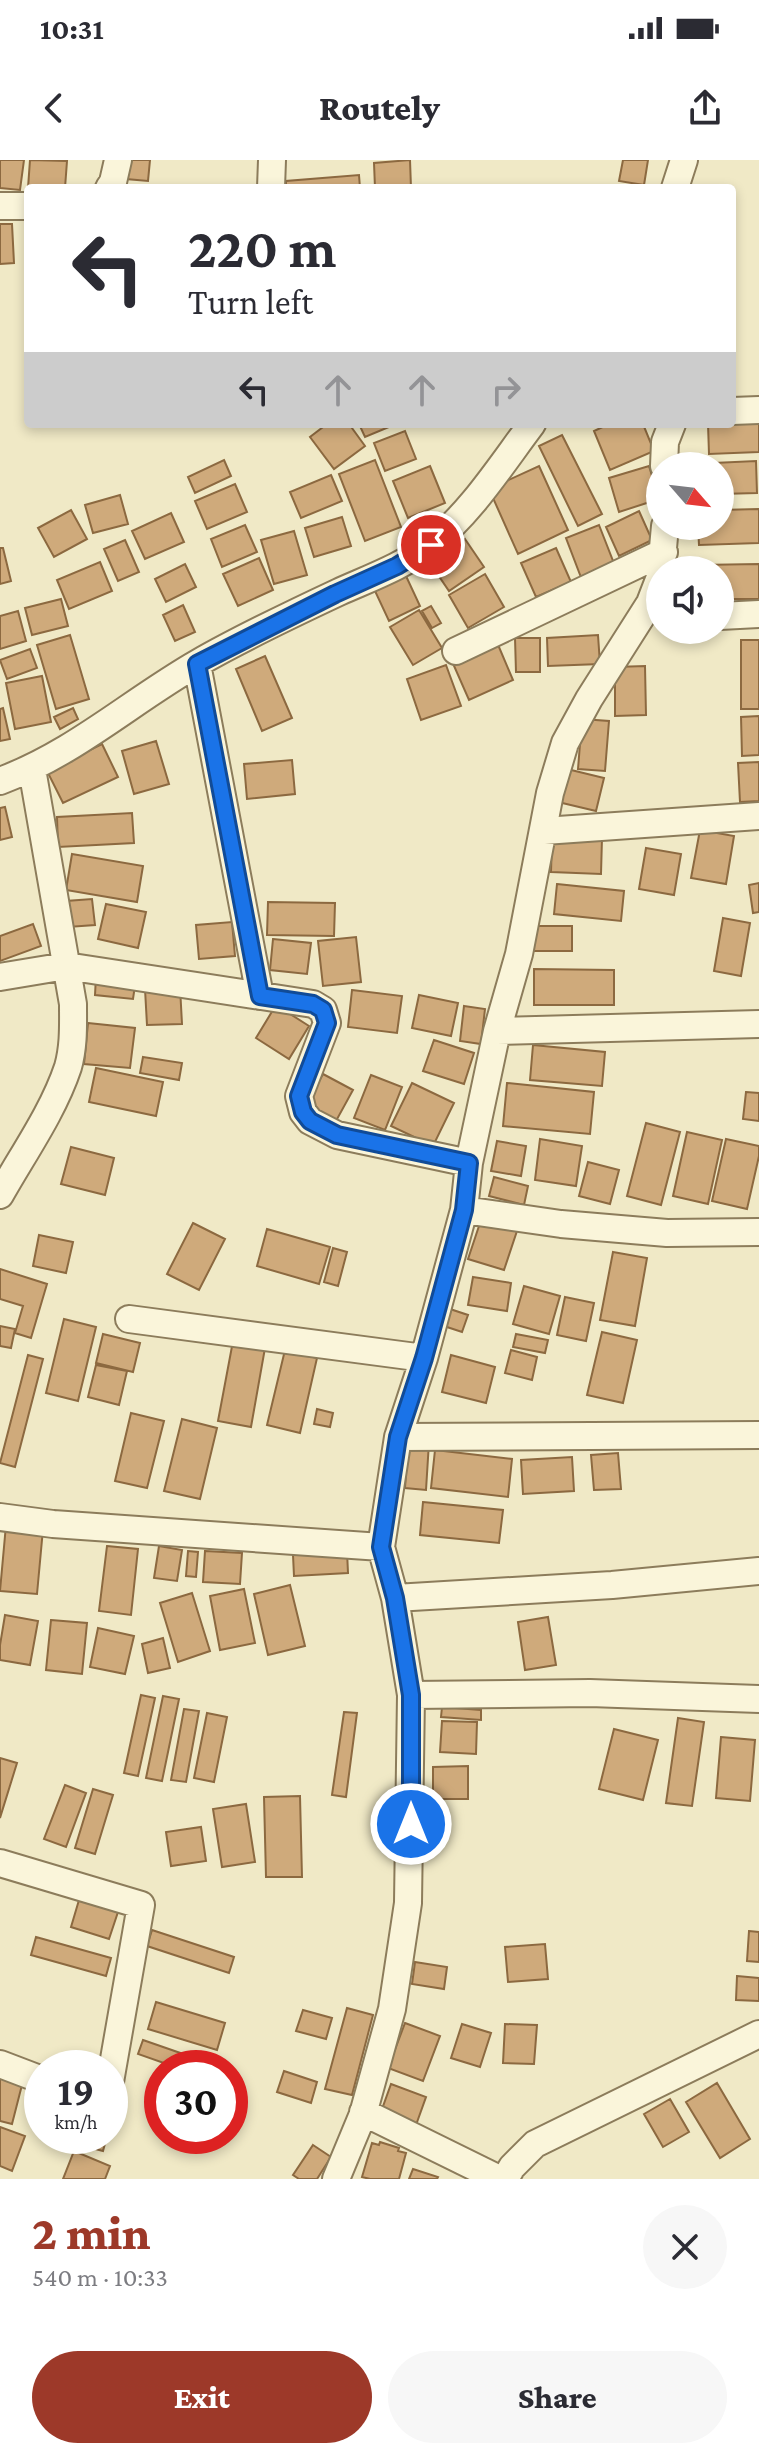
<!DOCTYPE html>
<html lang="en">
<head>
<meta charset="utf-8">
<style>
  :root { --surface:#fff; --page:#f7f7f7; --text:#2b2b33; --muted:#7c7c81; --accent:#9d3929 }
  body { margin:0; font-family:"Crimson Pro",serif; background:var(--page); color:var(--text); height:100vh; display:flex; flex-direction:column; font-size:30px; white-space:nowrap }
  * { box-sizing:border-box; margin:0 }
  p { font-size:26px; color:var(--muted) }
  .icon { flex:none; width:44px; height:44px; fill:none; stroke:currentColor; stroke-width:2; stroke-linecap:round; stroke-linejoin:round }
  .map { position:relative; height:2019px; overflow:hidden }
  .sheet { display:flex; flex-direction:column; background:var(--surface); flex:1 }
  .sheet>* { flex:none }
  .banner { position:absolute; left:24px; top:24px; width:712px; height:244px; border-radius:8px; box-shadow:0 4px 12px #0003; background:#fff; color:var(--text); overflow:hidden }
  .needle { width:52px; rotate:118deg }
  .tools { position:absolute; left:646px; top:292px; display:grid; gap:16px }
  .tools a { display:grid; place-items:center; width:88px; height:88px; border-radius:50%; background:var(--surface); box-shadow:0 4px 12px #0003; font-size:40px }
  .speed { position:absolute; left:24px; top:1890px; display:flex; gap:16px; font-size:40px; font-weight:700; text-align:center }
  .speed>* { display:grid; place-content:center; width:104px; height:104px; border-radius:50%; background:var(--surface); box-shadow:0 4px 12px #0003; line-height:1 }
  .speed small { font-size:20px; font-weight:400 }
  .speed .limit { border:12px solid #d22; background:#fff; color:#111 }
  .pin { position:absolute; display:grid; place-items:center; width:68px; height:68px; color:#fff; margin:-34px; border:4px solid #fff; border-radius:50%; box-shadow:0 2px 8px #0007 }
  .me { position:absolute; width:88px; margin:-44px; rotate:0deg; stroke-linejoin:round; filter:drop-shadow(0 0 6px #0008) }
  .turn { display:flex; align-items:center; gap:28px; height:168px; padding:0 32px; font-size:36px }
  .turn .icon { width:104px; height:104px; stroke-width:2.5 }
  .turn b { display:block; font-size:56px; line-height:68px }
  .lanes { display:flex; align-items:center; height:76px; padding:0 32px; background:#0003; justify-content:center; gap:40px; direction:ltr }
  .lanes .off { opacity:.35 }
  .round { display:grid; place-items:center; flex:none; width:84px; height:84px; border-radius:42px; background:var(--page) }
  .head { display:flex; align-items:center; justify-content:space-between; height:136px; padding:0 32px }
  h1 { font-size:48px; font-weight:800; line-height:60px; color:var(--accent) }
  .button { display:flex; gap:16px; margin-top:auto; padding:16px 32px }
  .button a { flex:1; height:92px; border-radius:48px; background:var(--accent); color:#fff; font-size:32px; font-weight:800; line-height:92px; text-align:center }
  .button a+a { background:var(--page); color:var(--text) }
  .status { display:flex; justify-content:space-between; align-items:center; height:56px; padding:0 40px; background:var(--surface); direction:ltr }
  .status svg { height:22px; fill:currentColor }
  header { display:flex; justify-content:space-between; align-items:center; height:104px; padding:0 32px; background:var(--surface); font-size:36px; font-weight:800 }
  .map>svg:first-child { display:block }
  .building { fill:#cfaa7b; stroke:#8c6940; stroke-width:2 }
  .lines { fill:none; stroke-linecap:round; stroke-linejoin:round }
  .minor-casing { stroke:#8c7c5b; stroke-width:30 }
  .minor { stroke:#faf5da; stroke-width:26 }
  .route-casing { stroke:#114b97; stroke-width:20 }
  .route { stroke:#1a73e8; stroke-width:14 }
</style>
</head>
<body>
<div class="status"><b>10:31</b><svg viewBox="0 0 49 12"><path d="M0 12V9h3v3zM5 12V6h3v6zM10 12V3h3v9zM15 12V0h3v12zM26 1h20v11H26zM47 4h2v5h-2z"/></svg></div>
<header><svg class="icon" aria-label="back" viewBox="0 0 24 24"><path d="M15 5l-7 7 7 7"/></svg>Routely<svg class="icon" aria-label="share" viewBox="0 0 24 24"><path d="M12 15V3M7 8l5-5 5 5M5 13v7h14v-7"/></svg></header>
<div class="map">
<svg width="759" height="2019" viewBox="0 0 759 2019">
  <rect width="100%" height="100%" fill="#f0e9c6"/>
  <path class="building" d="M0,0H24L20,30L0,28Z
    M30,0L67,1L65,28H28Z
    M128,0H150L148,21L126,19Z
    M410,0L411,28H375L374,3Z
    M623,0H648L644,25L619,21Z
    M359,15L360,28H286V21Z
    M0,64H12L14,103L0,104Z
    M759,256V292L709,294L708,264H732V257Z
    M327,264H349L365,286L334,309L310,277Z
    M359,264H396L365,277Z
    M609,264H643L654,291L610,310L594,271Z
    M405,271L416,299L385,311L374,283Z
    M562,275L602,354L578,366L539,286Z
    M224,300L231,316L195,333L188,317Z
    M375,300L401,367L365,381L339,314Z
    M756,301L757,333L720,334V306H692V304Z
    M430,306L445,343L408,358L393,321Z
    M539,306L568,370L518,394L489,329Z
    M649,306L659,339L619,352L609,318Z
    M331,315L342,341L301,358L290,332Z
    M235,324L247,352L207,369L195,341Z
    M120,335L128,364L93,373L85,345Z
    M759,349V383L699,385L698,366H720V350Z
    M71,350L87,379L54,397L38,368Z
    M639,351L652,380L619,396L606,367Z
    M171,353L184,382L145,399L132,371Z
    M342,357L351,386L314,397L305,368Z
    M245,365L257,392L222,407L211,379Z
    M599,365L615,406L582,420L566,378Z
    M294,371L307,415L274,424L261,380Z
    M465,379L484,407L449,431L430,403Z
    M125,380L139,412L118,421L104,389Z
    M0,388H3L11,421L0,424Z
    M556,388L571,422L536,437L521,403Z
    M259,398L273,430L238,446L223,414Z
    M100,402L112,431L69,449L57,420Z
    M185,404L196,427L166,442L155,419Z
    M759,404V439H720V410H699V405Z
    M485,414L504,447L468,468L449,435Z
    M406,416L420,446L389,461L375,431Z
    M61,439L68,466L32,475L25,448Z
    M183,445L195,472L175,481L163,455Z
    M431,446L441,463L432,468L422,451Z
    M419,450L442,488L413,505L390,467Z
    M18,451L26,481L0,489V456Z
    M70,475L89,539L56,549L37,485Z
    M598,475L600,504L548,506L547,478Z
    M515,478H540V512H516Z
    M496,480L513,520L469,540L451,499Z
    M741,480H759V549H741Z
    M30,489L37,508L7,519L0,500Z
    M265,496L292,558L262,571L236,509Z
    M446,505L461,546L421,560L407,519Z
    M645,506L646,555L615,556V507Z
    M42,516L51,562L15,569L6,523Z
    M3,548L10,579L0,581V549Z
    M73,548L78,559L60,569L54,557Z
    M759,556V595L742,596L741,557Z
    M582,559L609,561L605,611L578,609Z
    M156,581L169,624L134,634L122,591Z
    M102,584L118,617L63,643L47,611Z
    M292,600L295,634L247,639L244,604Z
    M759,602V641L740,642L738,603Z
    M567,609L604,618L596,651L558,642Z
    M5,647L12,677L0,680V648Z
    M132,653L134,683L58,687L57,657Z
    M700,670L734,676L726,724L691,718Z
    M552,676L602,678L601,714L551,712Z
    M646,688L681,694L674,735L639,729Z
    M72,694L143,706L137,742L66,730Z
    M759,723V752L753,753L749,725Z
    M557,724L624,731L621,761L554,754Z
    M92,739L95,765L68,767L66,741Z
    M268,742L335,743L334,776L267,775Z
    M106,744L146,752L138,788L98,779Z
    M723,758L750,763L741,816L714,811Z
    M232,762L235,796L199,799L196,765Z
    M33,764L41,786L0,801V776Z
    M534,766H572V791H534Z
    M356,777L361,822L323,826L318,781Z
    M273,779L311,783L307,814L270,810Z
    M534,809L614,810V845H534Z
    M96,816L136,819L133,839L95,835Z
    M180,827L182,864L147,865L145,829Z
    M352,830L402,836L397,873L348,867Z
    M419,835L458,843L451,876L412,868Z
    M276,845L309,866L289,899L256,878Z
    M464,846L485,849L481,884L460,881Z
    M88,863L135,868L130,908L84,904Z
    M434,880L474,893L464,924L423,911Z
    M533,885L605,892L602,926L530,920Z
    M143,897L182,903L179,920L140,913Z
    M96,908L163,922L156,956L89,942Z
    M323,914L353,930L336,961L306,945Z
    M371,915L402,927L385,970L354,958Z
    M412,923L454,943L433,986L391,966Z
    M507,923L594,932L590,974L503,966Z
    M746,932L759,933V961L743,959Z
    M646,963L680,972L661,1045L627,1036Z
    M687,972L722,980L708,1044L673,1036Z
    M540,979L582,986L576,1026L535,1020Z
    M726,979L759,986V996L747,1049L712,1041Z
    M497,981L526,986L521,1016L491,1011Z
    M71,987L114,998L105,1035L61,1024Z
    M588,1002L619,1010L610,1044L579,1036Z
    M494,1017L528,1026L524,1045L489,1036Z
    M481,1060L517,1071L504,1110L468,1099Z
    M193,1063L225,1079L199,1130L167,1114Z
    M267,1069L330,1087L319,1124L257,1106Z
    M39,1075L73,1082L66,1113L33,1106Z
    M333,1088L347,1092L338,1126L324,1122Z
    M613,1092L647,1098L635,1166L600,1160Z
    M0,1109L47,1124L31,1178L15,1173L23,1146L0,1139Z
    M473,1117L511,1123L507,1151L468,1145Z
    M524,1126L560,1136L549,1174L513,1164Z
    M565,1137L594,1143L586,1181L557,1175Z
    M450,1149L468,1155L462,1172L444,1166Z
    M64,1159L96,1167L78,1241L46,1233Z
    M0,1166L15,1169L11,1188L0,1186Z
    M602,1172L637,1180L623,1243L587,1235Z
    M103,1174L140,1183L133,1212L96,1203Z
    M516,1174L548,1180L545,1193L513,1187Z
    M233,1181L265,1188L251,1267L218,1261Z
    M285,1190L317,1198L300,1273L267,1265Z
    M511,1190L537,1197L532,1220L505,1213Z
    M28,1195L43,1199L15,1307L0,1303Z
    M451,1195L495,1207L486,1243L442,1232Z
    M96,1205L127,1211L119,1245L88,1237Z
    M317,1249L333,1253L330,1267L314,1264Z
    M131,1253L164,1261L147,1328L115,1321Z
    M182,1259L217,1268L200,1339L164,1331Z
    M408,1281L429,1282L426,1330L405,1328Z
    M435,1290L512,1299L508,1337L431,1328Z
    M618,1293L621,1329L594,1330L591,1295Z
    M572,1297L574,1331L523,1334L521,1300Z
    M423,1342L503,1350L499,1383L420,1375Z
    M6,1365L43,1369L37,1434L0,1431Z
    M107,1386L138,1389L131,1455L99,1451Z
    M159,1386L182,1390L177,1421L154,1418Z
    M188,1391L198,1392L196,1417L186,1416Z
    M205,1391L242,1393L240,1424L203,1422Z
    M347,1391L348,1413L294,1416L293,1395Z
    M290,1425L305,1486L268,1495L254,1434Z
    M244,1429L255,1483L220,1490L210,1436Z
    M192,1433L210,1491L178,1502L160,1443Z
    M5,1455L38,1461L30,1505L0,1500V1485Z
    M548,1457L556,1505L525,1510L518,1462Z
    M51,1460L87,1463L82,1514L46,1510Z
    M98,1468L134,1476L125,1514L90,1507Z
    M163,1478L170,1508L148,1513L142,1484Z
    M141,1535L155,1538L138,1616L124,1613Z
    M163,1536L179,1539L162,1621L146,1618Z
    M442,1547L481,1550V1560L441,1557Z
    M184,1549L199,1551L186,1622L171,1620Z
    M344,1552L357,1553L346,1637L332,1635Z
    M207,1553L227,1557L214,1622L194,1618Z
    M678,1558L704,1562L692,1646L666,1643Z
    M442,1561L477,1562L476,1594L440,1592Z
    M614,1569L658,1580L643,1640L599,1629Z
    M721,1577L755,1580L750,1641L716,1638Z
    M0,1598L17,1603L0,1658Z
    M468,1606V1639H433V1607Z
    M65,1625L86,1633L66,1687L44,1679Z
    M93,1629L113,1635L95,1694L75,1688Z
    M300,1636L302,1717H266L264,1637Z
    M246,1644L255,1702L222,1707L213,1649Z
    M201,1667L206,1701L171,1706L166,1672Z
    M79,1740L118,1752L109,1779L71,1767Z
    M152,1770L234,1797L229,1813L147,1786Z
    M749,1771L759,1772V1802L747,1801Z
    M36,1777L111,1798L106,1816L31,1795Z
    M545,1784L548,1819L508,1822L505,1787Z
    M415,1802L447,1807L444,1829L412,1824Z
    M737,1816L759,1818V1841L736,1840Z
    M156,1842L225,1863L217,1890L148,1869Z
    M347,1848L373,1855L352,1935L325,1929Z
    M303,1850L332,1858L326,1879L296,1871Z
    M405,1863L440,1876L423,1921L388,1908Z
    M462,1864L491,1873L480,1907L451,1898Z
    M505,1864L537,1865L534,1904L503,1903Z
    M143,1880L215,1905V1908H178L138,1894Z
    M284,1911L317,1922L311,1943L277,1932Z
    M0,1915L23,1921L12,1964L0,1961Z
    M717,1923L750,1979L720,1998L686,1942Z
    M391,1924L426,1937L416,1965L381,1952Z
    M35,1936H42V1964L32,1963Z
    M670,1939L689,1972L663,1987L644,1954Z
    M0,1967L25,1976L12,2011L0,2006Z
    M62,1976H107L103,1991L61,1980Z
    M380,1982L399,1988L398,1991L406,1993L399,2019H370L362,2017L372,1983L379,1985Z
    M313,1985L331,1997L317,2019H299L293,2015Z
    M74,1991L110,2006L105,2019H63Z
    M413,2009L438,2017L437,2019H409Z"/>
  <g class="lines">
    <g class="minor-casing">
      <path id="minor" d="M109,28L113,22L118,0
        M271,28L272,0
        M675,28L684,0
        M0,46H28
        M732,251L759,250
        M664,306L665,282L672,264
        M661,410L665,366
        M660,417L650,443L589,539L565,583L550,633L519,794L497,871L469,1003L464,1050L561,1064L667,1073L759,1072
        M720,456L759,454
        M456,491L664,392
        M197,504L260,836
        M0,621C75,593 130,542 198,503C243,477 292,454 339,432C370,418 404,406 430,385C471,353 501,305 532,264
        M544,671L759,656
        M0,817L66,806L313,844L323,850L327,863L299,936L303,952L310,961L337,975L469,1003
        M497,871L759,864
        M0,1035C23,994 53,952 68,907C74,886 73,865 73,844L32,609
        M129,1159L424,1198
        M398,1277L759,1275
        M0,1357L53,1364L381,1387
        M395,1438L612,1425L759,1411
        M411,1535L590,1533L759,1539
        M0,1703L141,1745L110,1922
        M0,1904L42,1920
        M363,1952L499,2019
        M336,2019L363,1954L392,1849L408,1743L411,1535L395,1438L381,1387L398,1277L424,1198L464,1050
        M505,2019L512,2007L535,1984L759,1874"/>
    </g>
    <use href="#minor" class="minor"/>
  </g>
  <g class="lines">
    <g class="route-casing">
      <path id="route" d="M411,1664V1535L395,1438L381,1387L398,1277L424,1198L464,1050L469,1003L337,975L310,961L303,952L299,936L327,863L323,850L313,844L260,836L197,504L335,434L397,406L431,385"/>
    </g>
    <use href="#route" class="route"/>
  </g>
</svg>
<div class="tools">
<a><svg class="needle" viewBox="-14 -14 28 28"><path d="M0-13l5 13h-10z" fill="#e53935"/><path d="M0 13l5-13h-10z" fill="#7c7c81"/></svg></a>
<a><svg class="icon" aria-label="sound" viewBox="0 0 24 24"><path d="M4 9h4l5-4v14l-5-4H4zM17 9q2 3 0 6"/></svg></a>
</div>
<div class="speed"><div>19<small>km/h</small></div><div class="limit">30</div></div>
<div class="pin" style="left:431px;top:385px;background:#d93025"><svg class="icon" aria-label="arrive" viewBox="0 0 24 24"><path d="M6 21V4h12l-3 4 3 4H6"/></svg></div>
<svg class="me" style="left:411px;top:1664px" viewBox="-20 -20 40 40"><circle r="17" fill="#1a73e8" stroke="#fff" stroke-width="3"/><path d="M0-11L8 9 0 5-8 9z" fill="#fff"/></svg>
<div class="banner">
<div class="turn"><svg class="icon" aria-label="left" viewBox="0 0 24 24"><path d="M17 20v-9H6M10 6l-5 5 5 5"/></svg><div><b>220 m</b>Turn left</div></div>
<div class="lanes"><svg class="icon" aria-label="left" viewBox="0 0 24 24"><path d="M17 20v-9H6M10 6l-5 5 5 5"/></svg><svg class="icon off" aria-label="ahead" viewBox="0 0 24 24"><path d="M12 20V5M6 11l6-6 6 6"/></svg><svg class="icon off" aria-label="ahead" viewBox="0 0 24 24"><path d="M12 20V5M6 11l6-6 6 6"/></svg><svg class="icon off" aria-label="right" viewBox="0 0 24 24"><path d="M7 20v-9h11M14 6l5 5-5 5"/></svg></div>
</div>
</div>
<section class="sheet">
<div class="head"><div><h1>2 min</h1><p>540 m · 10:33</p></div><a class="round"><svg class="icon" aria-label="close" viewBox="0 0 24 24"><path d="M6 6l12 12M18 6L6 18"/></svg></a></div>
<div class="button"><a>Exit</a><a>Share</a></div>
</section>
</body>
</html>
